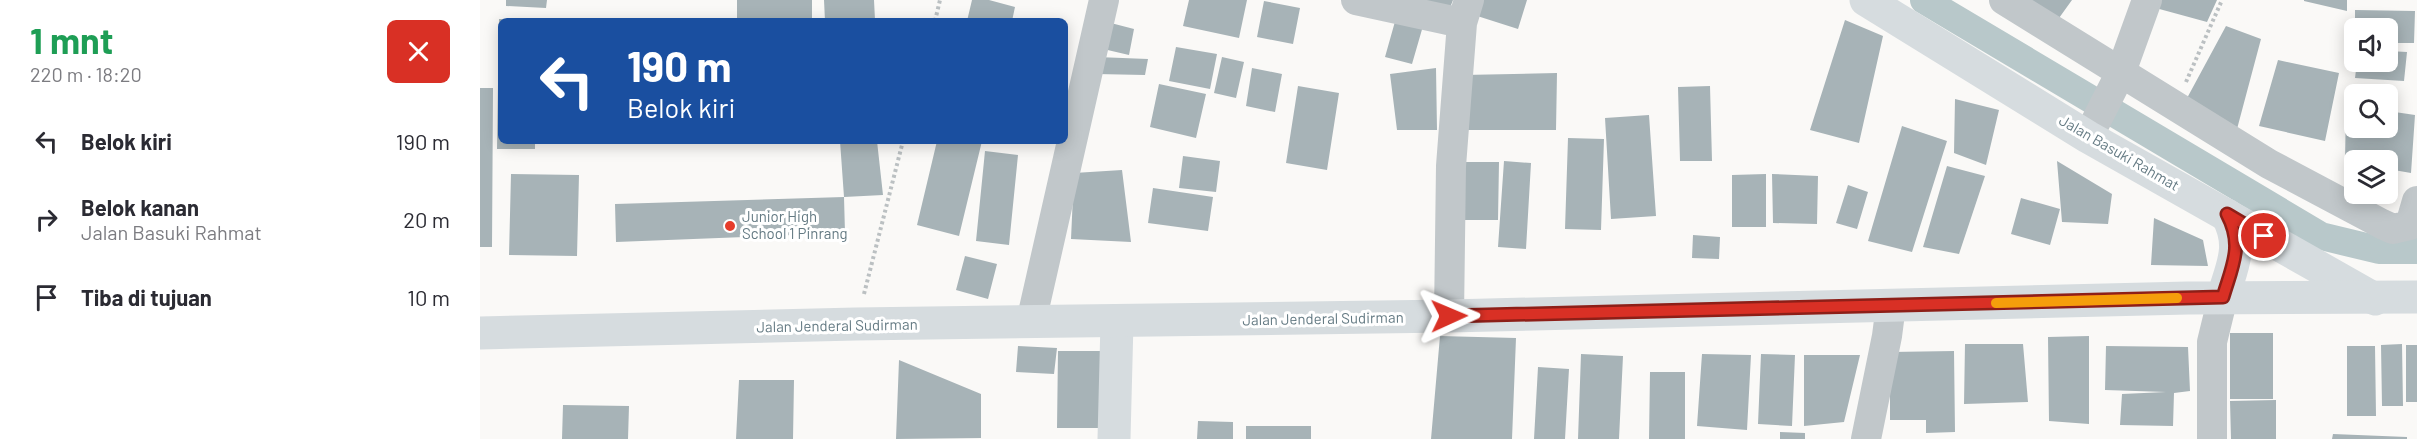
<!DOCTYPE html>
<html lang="id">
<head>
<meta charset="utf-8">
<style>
  :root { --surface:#fff; --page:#f7f7f7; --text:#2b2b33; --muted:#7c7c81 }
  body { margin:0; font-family:Barlow,sans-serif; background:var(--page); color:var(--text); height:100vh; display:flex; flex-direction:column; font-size:22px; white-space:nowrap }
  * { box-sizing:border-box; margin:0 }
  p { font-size:20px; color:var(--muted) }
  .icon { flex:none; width:33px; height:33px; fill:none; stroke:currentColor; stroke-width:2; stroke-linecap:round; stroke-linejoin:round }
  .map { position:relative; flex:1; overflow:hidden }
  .sheet { display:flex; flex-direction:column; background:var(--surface); width:480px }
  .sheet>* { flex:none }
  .banner { position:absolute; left:18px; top:18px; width:570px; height:126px; border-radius:9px; box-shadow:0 3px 15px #0003; background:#1a4fa0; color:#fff; overflow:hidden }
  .buttons { position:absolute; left:1864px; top:18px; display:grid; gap:12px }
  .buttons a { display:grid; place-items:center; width:54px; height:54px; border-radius:9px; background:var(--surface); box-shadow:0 3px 15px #0003; font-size:30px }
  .pin { position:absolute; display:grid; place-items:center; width:51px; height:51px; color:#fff; margin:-26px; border:3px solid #fff; border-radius:50%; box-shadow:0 2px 6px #0007 }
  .me { position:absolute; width:66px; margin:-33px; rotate:89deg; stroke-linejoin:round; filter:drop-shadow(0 0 4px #0008) }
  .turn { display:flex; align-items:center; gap:21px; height:126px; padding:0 30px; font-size:27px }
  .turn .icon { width:78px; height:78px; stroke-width:2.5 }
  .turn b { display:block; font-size:42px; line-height:51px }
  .round { display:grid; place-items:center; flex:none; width:63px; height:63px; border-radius:9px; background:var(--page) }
  .summary { display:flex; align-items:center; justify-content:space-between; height:102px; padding:0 30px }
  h1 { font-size:36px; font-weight:700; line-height:45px; color:#1e9e55 }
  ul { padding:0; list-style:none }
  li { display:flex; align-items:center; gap:18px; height:78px; padding:0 30px }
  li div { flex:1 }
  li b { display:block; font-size:22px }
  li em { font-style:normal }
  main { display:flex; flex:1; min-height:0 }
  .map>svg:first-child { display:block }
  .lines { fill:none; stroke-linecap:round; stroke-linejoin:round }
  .canal { stroke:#b8c8ca; stroke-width:28 }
  .building { fill:#a7b3b7 }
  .path { stroke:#bbc0c2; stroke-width:4; stroke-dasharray:3 3; stroke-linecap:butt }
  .street { stroke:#c1c7ca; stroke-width:30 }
  .secondary { stroke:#d6dcdf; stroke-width:33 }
  .highway { stroke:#d6dcdf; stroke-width:33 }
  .route-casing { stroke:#8d1f18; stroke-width:15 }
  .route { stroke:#d93025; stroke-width:10 }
  .slow { stroke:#f59e0b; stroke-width:10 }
  .poi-dot { fill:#e63c2b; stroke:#fff; stroke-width:2 }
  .labels { text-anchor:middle; stroke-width:6; stroke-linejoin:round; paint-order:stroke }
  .street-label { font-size:15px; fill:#647a83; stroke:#fff }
  .poi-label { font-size:15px; fill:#647a83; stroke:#fff; text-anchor:start }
</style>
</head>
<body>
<main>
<section class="sheet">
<div class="summary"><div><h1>1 mnt</h1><p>220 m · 18:20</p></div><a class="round" style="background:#d93025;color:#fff"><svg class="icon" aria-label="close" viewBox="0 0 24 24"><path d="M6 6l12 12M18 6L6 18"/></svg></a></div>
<ul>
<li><svg class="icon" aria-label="left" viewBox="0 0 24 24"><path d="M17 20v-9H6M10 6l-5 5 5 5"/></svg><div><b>Belok kiri</b></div><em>190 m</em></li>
<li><svg class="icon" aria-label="right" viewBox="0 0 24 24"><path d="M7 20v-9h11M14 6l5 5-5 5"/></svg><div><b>Belok kanan</b><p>Jalan Basuki Rahmat</p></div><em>20 m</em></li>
<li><svg class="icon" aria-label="arrive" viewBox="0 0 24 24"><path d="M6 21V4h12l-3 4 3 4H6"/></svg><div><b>Tiba di tujuan</b></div><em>10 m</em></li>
</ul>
</section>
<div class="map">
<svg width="1937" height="439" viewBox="0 0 1937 439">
  <rect width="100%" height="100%" fill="#faf9f7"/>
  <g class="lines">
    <path class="canal" d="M1444,0L1841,236L1899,250H1937"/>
  </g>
  <path class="building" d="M26,0H67L66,8L26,6Z
    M257,0H332V21H257Z
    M344,0H394L395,20L345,21Z
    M492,0H509L535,7L532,21H487Z
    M709,0H767L759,38L703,26Z
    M932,0H973L968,13Z
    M995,0H1047L1038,29L991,14Z
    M1537,0H1592L1574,25Z
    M1675,0H1737L1727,22L1672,7Z
    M1824,0H1867V11L1824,1Z
    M784,1L820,8L813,44L777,37Z
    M1875,10L1935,11L1934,43H1908V28H1875Z
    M916,18L943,26L932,64L905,57Z
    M19,19H33V21H21V141H55V149H17Z
    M1365,20L1403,36L1379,143L1330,130Z
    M627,22L654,29L649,55L619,48Z
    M1746,26L1781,39L1757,129L1706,100Z
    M696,47L737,54L730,89L689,81Z
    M1908,51L1927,52L1924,81L1875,78L1877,62H1908Z
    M617,57L668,59L665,75L616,74Z
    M742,57L764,62L756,98L734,93Z
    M1798,60L1859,73L1845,141L1779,126Z
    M772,68L802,74L795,112L766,106Z
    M956,68L957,130H917L910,74Z
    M1077,73L1076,130H982L983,75Z
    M679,84L726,94L716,138L670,127Z
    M818,86L859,93L847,170L806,163Z
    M1230,86L1232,161H1200L1198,87Z
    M0,88H13L12,247H0Z
    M1475,99L1519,110L1506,165L1474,153Z
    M1866,106L1875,107V128H1908V111L1935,115L1931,173L1908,169V160H1875V163L1865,161Z
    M1169,115L1176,216L1131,219L1125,118Z
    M1422,126L1467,141L1432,252L1388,241Z
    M1088,138L1124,139L1121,230L1085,229Z
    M360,141H397L403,195L364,197Z
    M457,141H502L479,236L437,225Z
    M505,151L538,155L529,245L496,241Z
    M703,156L740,161L736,192L699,188Z
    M1024,161L1051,163L1046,249L1018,247Z
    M1577,161L1632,194L1628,224L1582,222Z
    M978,162H1019L1018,220H977Z
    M1467,166L1505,176L1479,254L1443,247Z
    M642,170L651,242L591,239L594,173Z
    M31,174L99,175L97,256L29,255Z
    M1286,174V227H1252V175Z
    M1292,174L1338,176L1337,224L1293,223Z
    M1368,185L1388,192L1377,229L1356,223Z
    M673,188L733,197L728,231L668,223Z
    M364,197L365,233L136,242L135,204Z
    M1541,198L1580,209L1570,245L1531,234Z
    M1674,218L1723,240L1728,266L1671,265Z
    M1213,235L1240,237L1239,259L1212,258Z
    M485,256L517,264L508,299L476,290Z
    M1750,333H1793V399H1750Z
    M960,336L1036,338L1032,439H951Z
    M1609,336V424L1569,421L1568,337Z
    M1485,344H1543L1548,402L1484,404Z
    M1922,344L1923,406H1902L1901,345Z
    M1926,345H1937V402H1926Z
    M538,346L577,348L574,374L536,372Z
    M1626,346L1708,347L1710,391L1694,393L1693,426L1640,425L1642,394L1686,392L1625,390Z
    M1867,346H1895L1896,416H1867Z
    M578,351H624L623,428H577Z
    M1474,351L1475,432L1446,433V420H1410V352Z
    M1101,354L1143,356L1139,439H1098Z
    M1222,354L1271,355L1267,430L1217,426Z
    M1281,354L1315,355L1312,426L1278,424Z
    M1324,355H1380L1364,422L1324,426Z
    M419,360L501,394V438L416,439Z
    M1058,367L1089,369L1085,439H1054Z
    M1170,372H1205V439H1169Z
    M259,380H314L313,439H256Z
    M1796,400V439H1751L1750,401Z
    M83,405L149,406L148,439H82Z
    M718,421L753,422V439H717Z
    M766,426H831V439H766Z
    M1300,432L1325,433V439H1300Z
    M1853,434L1927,437V439H1852Z"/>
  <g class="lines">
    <path class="path" d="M455,21L460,0
      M1706,82L1742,0
      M384,294L423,141"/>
    <path class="street" d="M876,0L982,23L989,0
      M1524,0L1789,164L1902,224L1913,229L1930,225L1937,201
      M1608,137L1641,72L1667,0
      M969,316L971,166L982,23
      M551,322L624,0
      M1386,439L1407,336L1411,305
      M1732,439V342L1743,297"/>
    <path class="secondary" d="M1386,0L1608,137L1895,299
      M634,439L637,322"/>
    <path class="highway" d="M1743,297C1752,266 1764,246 1747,215
      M0,333L376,324L969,316L1708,298L1937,297"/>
  </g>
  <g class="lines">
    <g class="route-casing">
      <path id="route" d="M969,316L1743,297C1752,266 1764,246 1747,214L1784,236"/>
    </g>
    <use href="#route" class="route"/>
    <path class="slow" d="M1516,303L1697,298"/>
  </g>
  <circle class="poi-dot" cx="250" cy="226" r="6"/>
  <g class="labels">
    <g class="street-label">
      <text transform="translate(1639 153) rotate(30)" y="5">Jalan Basuki Rahmat</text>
      <text transform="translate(843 319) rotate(-1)" y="5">Jalan Jenderal Sudirman</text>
      <text transform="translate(357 326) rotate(-1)" y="5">Jalan Jenderal Sudirman</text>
    </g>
    <g class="poi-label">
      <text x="262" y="222">Junior High<tspan x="262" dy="17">School 1 Pinrang</tspan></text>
    </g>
  </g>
</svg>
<div class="buttons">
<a><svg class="icon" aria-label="sound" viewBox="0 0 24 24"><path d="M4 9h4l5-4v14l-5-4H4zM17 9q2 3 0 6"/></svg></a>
<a><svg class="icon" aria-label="search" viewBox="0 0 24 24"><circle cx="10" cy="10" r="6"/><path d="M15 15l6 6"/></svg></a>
<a><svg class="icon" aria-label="layers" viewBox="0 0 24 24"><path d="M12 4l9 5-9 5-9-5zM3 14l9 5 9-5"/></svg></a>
</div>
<div class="pin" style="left:1784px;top:236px;background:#d93025"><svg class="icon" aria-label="arrive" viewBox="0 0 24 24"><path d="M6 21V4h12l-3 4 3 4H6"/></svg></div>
<svg class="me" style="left:969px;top:316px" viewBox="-20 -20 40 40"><path d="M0-17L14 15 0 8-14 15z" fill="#d93025" stroke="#fff" stroke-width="4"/></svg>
<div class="banner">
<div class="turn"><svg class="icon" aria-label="left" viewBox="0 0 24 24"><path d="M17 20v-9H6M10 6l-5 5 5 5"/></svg><div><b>190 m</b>Belok kiri</div></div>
</div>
</div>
</main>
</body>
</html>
